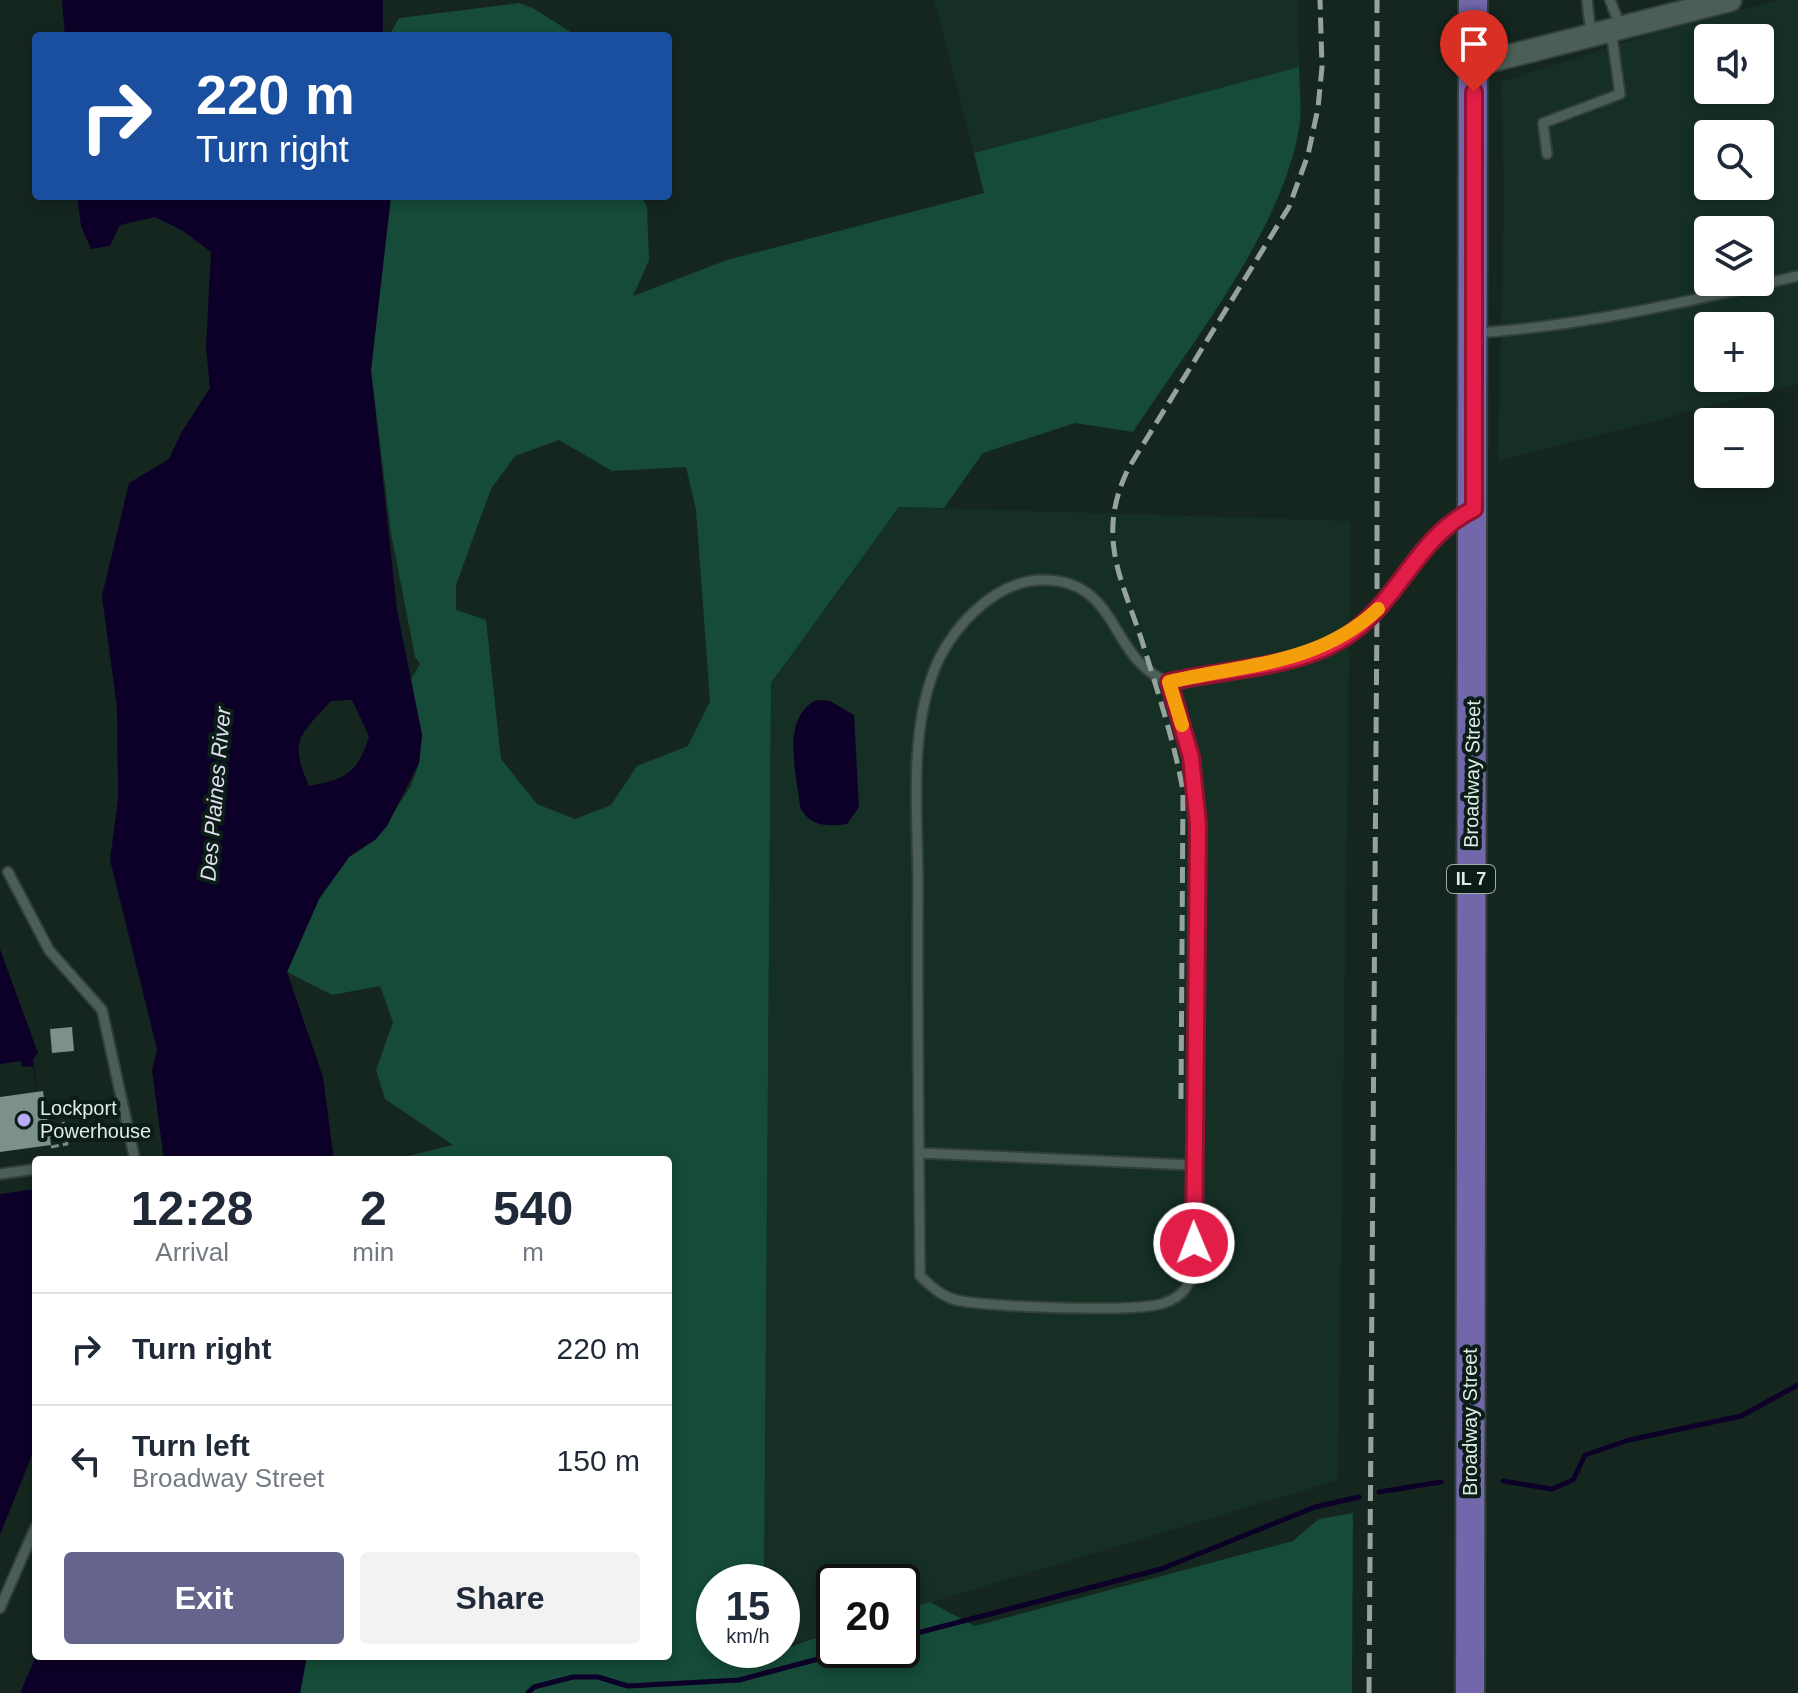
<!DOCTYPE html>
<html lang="en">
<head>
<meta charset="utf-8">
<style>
  :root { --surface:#fff; --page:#f2f2f3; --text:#1f2937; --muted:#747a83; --line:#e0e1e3; --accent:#64648d }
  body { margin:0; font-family:Helvetica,sans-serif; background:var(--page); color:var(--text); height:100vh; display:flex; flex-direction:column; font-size:30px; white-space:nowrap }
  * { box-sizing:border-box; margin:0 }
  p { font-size:26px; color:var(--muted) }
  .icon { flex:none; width:44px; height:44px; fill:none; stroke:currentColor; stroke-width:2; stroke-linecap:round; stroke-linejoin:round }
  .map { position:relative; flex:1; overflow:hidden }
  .sheet { position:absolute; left:32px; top:1156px; width:640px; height:504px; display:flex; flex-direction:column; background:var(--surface); border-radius:8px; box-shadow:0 4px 12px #0003 }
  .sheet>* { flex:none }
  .guide { position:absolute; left:32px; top:32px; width:640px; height:168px; border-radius:8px; box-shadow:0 4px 12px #0003; background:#1a4fa0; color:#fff; overflow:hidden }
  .buttons { position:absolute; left:1694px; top:24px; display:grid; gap:16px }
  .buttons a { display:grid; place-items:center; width:80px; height:80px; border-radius:8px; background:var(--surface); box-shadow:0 4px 12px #0003; font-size:40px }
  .speed { position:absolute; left:696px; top:1564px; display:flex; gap:16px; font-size:40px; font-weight:700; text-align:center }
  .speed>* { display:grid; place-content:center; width:104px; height:104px; border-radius:50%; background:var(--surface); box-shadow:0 4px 12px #0003; line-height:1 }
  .speed small { font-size:20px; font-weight:400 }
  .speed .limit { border:4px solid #111; border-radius:12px; background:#fff; color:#111 }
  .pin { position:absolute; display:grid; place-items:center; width:68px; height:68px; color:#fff; margin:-82px -34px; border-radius:50% 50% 50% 0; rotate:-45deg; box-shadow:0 0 8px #0007 }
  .pin .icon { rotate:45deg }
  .me { position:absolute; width:88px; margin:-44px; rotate:359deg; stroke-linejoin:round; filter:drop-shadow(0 0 6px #0008) }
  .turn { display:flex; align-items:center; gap:28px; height:168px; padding:0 32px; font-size:36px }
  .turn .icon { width:104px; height:104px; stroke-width:2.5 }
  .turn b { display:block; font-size:56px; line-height:68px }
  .eta { display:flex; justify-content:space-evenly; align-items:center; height:136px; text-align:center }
  .eta b { font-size:48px; font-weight:700; line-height:56px }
  .button { display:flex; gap:16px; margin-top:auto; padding:16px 32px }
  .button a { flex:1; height:92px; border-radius:8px; background:var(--accent); color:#fff; font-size:32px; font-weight:700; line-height:92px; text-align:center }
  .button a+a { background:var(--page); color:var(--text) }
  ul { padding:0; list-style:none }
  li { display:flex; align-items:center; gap:24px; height:112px; padding:0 32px; border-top:2px solid var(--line) }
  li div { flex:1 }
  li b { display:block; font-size:30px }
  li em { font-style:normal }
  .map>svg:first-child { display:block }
  .built { fill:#152f24; fill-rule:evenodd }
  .green { fill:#154b38; fill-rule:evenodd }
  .water { fill:#0d0028; fill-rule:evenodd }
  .pier { fill:#15261f }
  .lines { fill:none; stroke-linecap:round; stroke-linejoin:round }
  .stream { stroke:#0d0028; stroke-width:5 }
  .building { fill:#7c9187 }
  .service-casing { stroke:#333f39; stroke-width:13 }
  .tertiary-casing { stroke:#333f39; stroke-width:26 }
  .primary-casing { stroke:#333f39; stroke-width:32 }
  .path { stroke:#7b8983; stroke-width:3; stroke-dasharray:8 4; stroke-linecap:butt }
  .service { stroke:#4c5f56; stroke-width:9 }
  .tertiary { stroke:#4c5f56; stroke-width:22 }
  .primary { stroke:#7267ab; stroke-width:28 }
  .rail { stroke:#96a39d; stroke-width:5; stroke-dasharray:16 8; stroke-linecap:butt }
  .route-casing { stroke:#92132f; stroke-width:20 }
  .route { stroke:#e11d48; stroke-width:14 }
  .slow { stroke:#f59e0b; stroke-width:14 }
  .poi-dot { fill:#b9abf7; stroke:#0b1d16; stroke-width:3 }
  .labels { text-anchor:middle; stroke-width:8; stroke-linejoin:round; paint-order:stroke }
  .shield { fill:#0b1d16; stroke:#a0ada7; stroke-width:2 }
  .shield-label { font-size:18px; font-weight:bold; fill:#e0ebe5 }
  .street-label { font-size:20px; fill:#e0ebe5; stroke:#0b1d16 }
  .poi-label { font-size:20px; fill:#e0ebe5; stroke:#0b1d16; text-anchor:start }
  .water-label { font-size:22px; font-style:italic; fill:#e1def2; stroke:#0b1d16 }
</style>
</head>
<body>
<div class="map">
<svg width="1798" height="1693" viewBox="0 0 1798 1693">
  <rect width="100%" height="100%" fill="#15261f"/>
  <path class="built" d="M934,0H1298L1299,67L974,153Z
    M1780,0H1798V384L1498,461L1504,196L1501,82L1663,30ZM1708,38H1760V90H1708ZM1708,134H1760V186H1708ZM1708,230H1760V282H1708ZM1708,326H1760V378H1708Z
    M899,507L1351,521L1338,1480L902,1611V1582H834V1631L782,1647V1582H764L771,683Z"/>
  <path class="green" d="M519,3L533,8L577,36H389L399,18Z
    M1299,67C1299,88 1303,113 1298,134C1278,236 1190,345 1133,432L1075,423L983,453L944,508L899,507L771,683L764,1582H714V1650H782L834,1631V1650H902V1611L930,1602L975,1626L1293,1541L1319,1519L1353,1513L1352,1693H300L307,1656H668V1160H391L453,1145L385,1099L376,1070L393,1022L380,986L332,995L287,972L319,899L349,857L376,839L411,786L419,763L422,735L411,679L420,664L415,657L391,533L371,370L391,196H640L647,206L649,260L633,296L727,260L984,193L974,153ZM559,440L612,471L686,467L696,510L710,701L688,746L637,766L611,805L575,819L537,804L501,759L486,620L456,610V585L491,489L515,456Z"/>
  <path class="water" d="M62,0H383V36H65Z
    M77,196H391L371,370L397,610L422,735L419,763L387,826L376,839L349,857L319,899L287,972L323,1077L334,1160H164L152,1070L157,1049L110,860L118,799L117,708L102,596L129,483L169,459L181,433L210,388L206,346L211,252L183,231L155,217L120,225L110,246L91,249L81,226ZM352,700L369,736C358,773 346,779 309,786C289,740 299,736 331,701Z
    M816,700L830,701L854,715L859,807L847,824C828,827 809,826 800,807C797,772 780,720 816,700Z
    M0,949L38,1053L33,1059L37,1092L0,1097Z
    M36,1189V1445L0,1535V1194Z
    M36,1656H307L300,1693H20Z"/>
  <path class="pier" d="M21,1061L22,1067L33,1066L37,1092L0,1097V1064Z"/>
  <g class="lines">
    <path class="stream" d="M1503,1481L1552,1489L1573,1480L1585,1455L1629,1440L1741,1416L1798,1385
      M1379,1492L1441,1482
      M902,1637L1161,1569L1315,1507L1359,1497
      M528,1693L534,1687L573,1677H598L628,1686L739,1680L852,1650"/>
  </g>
  <path class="building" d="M72,1027L74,1051L52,1053L50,1029Z
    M43,1091L48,1125L56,1124L59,1136L50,1137L51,1145L0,1152V1097Z"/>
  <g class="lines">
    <g class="service-casing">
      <path id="service" d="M1587,0L1591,35
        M1610,0L1621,28
        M1547,154L1543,123L1620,94L1611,30
        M1475,333C1584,326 1692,301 1798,276
        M1169,682C1109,661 1121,582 1046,580C995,578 947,631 932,676C909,741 918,820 918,887C917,1017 919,1147 920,1276C931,1286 941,1296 956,1300C986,1307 1138,1313 1164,1303C1182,1297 1190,1286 1194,1268L1198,824L1191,757L1169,682L1291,658L1340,640L1397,589L1431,538L1468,512
        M8,872L49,950L102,1010L135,1160
        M919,1153L1193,1165
        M0,1174L36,1169
        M0,1608L36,1526"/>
    </g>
    <g class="tertiary-casing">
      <path id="tertiary" d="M1474,65L1730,0"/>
    </g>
    <g class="primary-casing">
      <path id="primary" d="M1470,1693L1473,0"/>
    </g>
    <path class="path" d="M51,1147L67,1144L63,1122"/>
    <use href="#service" class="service"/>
    <use href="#tertiary" class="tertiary"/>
    <use href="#primary" class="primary"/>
    <path class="rail" d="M1181,1099L1183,791C1174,740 1157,690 1142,641C1121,577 1096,537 1128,469L1289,207L1308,155L1318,108L1322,67L1320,0
      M1369,1693L1377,610V0"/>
  </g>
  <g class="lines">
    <g class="route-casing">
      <path id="route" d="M1194,1243L1198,824L1191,757L1169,682C1227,668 1302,669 1351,633C1402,596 1417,537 1474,509V92"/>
    </g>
    <use href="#route" class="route"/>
    <path class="slow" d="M1182,725L1169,682C1245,664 1318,665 1378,609"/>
  </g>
  <circle class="poi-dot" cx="24" cy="1120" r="8"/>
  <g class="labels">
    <rect class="shield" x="1447" y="865" width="48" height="28" rx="6"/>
    <g class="shield-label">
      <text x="1471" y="885">IL 7</text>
    </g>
    <g class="street-label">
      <text transform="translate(1472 774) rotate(-89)" y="7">Broadway Street</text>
      <text transform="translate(1470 1422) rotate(-90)" y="7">Broadway Street</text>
    </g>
    <g class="poi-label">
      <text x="40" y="1115">Lockport<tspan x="40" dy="23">Powerhouse</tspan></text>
    </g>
    <g class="water-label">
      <text transform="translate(215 794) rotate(-85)" y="8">Des Plaines River</text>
    </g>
  </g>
</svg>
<div class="buttons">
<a><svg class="icon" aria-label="sound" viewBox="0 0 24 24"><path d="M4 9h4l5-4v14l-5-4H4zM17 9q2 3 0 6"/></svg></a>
<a><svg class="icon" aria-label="search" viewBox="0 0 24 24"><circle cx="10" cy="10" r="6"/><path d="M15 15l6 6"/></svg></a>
<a><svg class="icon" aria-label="layers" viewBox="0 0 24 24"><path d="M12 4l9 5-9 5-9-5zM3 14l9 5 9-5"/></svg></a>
<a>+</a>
<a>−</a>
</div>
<div class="speed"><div>15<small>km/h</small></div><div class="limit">20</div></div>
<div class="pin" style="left:1474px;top:92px;background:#d93025"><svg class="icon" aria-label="arrive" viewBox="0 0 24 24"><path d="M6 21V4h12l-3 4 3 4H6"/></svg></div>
<svg class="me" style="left:1194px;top:1243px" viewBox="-20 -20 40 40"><circle r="17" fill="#e11d48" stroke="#fff" stroke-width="3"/><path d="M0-11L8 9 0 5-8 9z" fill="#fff"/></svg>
<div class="guide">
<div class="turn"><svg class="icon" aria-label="right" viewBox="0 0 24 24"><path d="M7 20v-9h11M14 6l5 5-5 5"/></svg><div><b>220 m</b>Turn right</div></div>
</div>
<section class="sheet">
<div class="eta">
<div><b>12:28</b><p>Arrival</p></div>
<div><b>2</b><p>min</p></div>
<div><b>540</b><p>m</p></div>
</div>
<ul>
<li><svg class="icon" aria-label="right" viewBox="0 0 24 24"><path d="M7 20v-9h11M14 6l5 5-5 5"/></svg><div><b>Turn right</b></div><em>220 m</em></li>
<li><svg class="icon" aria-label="left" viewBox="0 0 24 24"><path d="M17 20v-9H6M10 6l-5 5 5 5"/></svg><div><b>Turn left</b><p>Broadway Street</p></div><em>150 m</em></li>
</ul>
<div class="button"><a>Exit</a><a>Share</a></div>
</section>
</div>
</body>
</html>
